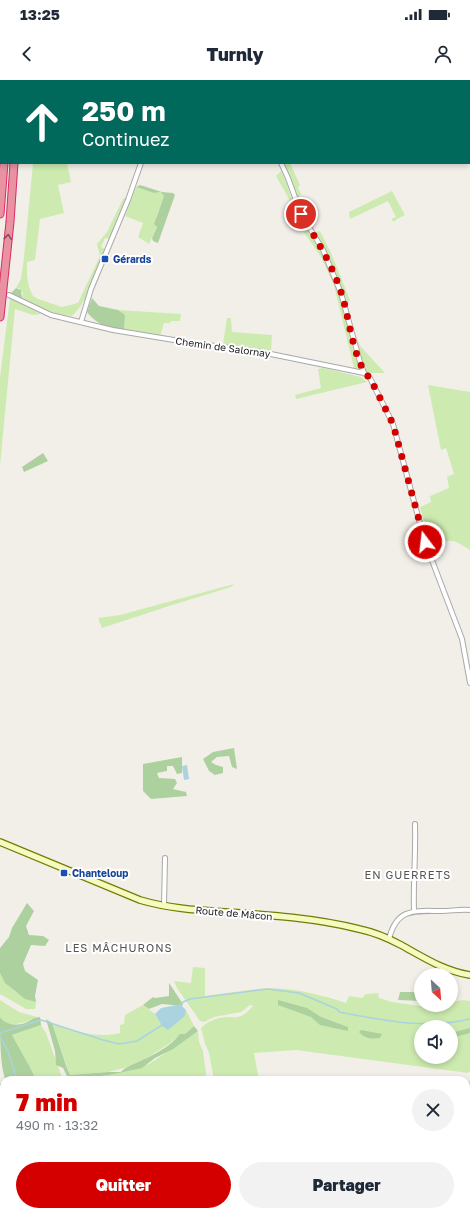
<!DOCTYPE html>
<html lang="fr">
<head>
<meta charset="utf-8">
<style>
  :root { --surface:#fff; --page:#f2f2f3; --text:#1f2937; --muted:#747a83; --accent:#d40000 }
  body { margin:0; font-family:"Golos Text",sans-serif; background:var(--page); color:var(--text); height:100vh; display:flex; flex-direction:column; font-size:15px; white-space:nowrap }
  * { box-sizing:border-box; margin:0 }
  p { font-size:13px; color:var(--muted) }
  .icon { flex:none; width:22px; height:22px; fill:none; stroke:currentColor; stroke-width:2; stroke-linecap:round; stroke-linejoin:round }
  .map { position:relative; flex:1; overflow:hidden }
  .drawer { position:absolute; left:0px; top:996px; width:470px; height:140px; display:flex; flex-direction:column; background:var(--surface); border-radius:12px 12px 0 0; box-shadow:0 2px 6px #0003 }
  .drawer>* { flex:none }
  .guide { position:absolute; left:0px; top:0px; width:470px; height:84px; box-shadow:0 2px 6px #0003; background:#00695c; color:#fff; overflow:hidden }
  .needle { width:26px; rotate:154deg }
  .buttons { position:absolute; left:414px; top:888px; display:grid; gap:8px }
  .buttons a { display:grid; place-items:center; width:44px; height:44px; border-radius:50%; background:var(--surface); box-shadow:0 2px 6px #0003; font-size:20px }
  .pin { position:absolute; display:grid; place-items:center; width:34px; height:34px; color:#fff; margin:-17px; border:2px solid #fff; border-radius:50%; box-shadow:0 1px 4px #0007 }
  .me { position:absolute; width:44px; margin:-22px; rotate:345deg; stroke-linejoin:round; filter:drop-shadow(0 0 3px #0008) }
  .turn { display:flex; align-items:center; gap:14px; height:84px; padding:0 16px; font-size:18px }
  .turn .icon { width:52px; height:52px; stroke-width:2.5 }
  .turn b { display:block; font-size:28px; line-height:34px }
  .round { display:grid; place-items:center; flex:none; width:42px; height:42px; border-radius:21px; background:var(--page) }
  .head { display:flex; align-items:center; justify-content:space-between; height:68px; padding:0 16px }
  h1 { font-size:24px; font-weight:800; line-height:30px; color:var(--accent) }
  .cta { display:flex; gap:8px; margin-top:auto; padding:8px 16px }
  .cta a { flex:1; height:46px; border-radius:24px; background:var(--accent); color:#fff; font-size:16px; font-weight:800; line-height:46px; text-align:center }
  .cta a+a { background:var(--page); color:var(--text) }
  .status { display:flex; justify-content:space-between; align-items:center; height:28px; padding:0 20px; background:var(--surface); direction:ltr }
  .status svg { height:11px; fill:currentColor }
  header { display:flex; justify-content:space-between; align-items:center; height:52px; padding:0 16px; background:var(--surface); font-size:18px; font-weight:800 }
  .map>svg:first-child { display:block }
  .grass { fill:#cdebb0; fill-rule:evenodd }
  .forest { fill:#add19e }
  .water { fill:#aad3df }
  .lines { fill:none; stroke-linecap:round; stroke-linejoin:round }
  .stream { stroke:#aad3df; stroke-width:1.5 }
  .street-casing { stroke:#a9a9a9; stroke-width:6 }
  .secondary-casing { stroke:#707d05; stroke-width:8 }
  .highway-casing { stroke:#dc2a67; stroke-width:9 }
  .street { stroke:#fff; stroke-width:4 }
  .secondary { stroke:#f7fabf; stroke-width:5.5 }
  .highway { stroke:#e892a2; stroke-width:7 }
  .oneway { stroke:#7b545c }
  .route { stroke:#d40000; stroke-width:7; stroke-dasharray:0 12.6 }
  .transit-dot { fill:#1a4fb4; stroke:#fff; stroke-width:1.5 }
  .labels { text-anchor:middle; stroke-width:4; stroke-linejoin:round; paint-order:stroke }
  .transit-label { font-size:10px; font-weight:bold; fill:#164399; stroke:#fff; text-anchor:start }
  .street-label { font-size:10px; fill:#222; stroke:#fff }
  .neighbourhood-label { font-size:11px; letter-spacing:1px; fill:#555; stroke:#fff }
</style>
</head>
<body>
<div class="status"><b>13:25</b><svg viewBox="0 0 49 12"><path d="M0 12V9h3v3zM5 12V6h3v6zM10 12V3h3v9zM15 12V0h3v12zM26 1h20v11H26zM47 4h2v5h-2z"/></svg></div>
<header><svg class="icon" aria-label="back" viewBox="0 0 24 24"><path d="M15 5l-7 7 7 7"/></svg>Turnly<svg class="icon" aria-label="person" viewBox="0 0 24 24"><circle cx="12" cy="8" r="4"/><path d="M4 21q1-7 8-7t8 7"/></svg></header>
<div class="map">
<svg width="470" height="1136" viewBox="0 0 470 1136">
  <rect width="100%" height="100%" fill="#f2efe9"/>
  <path class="grass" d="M281,0H356V1H281Z
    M33,83H67L71,102L58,105L64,133L40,139L35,180L27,182V196L29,207L33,216L38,219L62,227L78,223L100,176L97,164L107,152L123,119L126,117L109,159L105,158L101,167L105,169C96,190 89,221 72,236C53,234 38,228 22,218L23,213L19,208H16L21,199L24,177Z
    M283,83H290L300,105L298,107L301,114L298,118Z
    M281,91C289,105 291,123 299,136C312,159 328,180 337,205C347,232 348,265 361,290L354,288L334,205L321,177L294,138L289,119L276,96Z
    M136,107L154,113L162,112L164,116L156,137L157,146L149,164L138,157L143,143L125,136Z
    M392,111L405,135L397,139L394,142L391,139L396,137L388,121L350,139L349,132Z
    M320,151L331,173L350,220L347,224C339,198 328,174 315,152Z
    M10,218L41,234L33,235L15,229L0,385V297Z
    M118,230L181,234L180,241H171L170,243H164L160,256L124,250L125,236Z
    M227,238H231L232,252L272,255L271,272L260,269L223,264Z
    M357,260L361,267L385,293H369L365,290Z
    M323,288L361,297L367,302L296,319L295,315L321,308L318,289Z
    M428,305L470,312V470C451,458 451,458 431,468L420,427L431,422L430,416L449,408L447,397L454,394L446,368L441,370Z
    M234,504L231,507L169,526L102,548L98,538L120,535Z
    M193,887L205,888V916C222,914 240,911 257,909C287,906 318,914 346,923L349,916L362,918L366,914L378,913L379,918L392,922L420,926L451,925V922L463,920L470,921V991L468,993L296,970L254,973L259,1000H214L209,973L205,964L201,948C208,941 218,937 228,937C232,937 236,938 241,936C246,934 249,930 253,926L250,925L241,932L214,937L204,942L200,941L177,908L174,901L191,903ZM421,947H451V977H421Z
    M0,893C6,907 22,918 36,922L35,929H26L0,914Z
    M0,920L19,932L37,937C26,942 10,950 0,937Z
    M143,925L155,934L162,946L185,936L186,930L194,946L185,954L180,955L170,963L150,976L124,988L108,992L70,995L52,943C76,951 95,959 120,953V945L124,944L125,935Z
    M41,945L46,953L63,1000H36L31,989L12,955Z
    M198,951L199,962L203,971L207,1000H73L109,995L149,984Z
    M470,1000V1058L466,1059V1004Z
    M0,1117L4,1123V1132H10L13,1136H0Z"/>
  <path class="forest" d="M140,105L162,112L173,113L175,115L158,163L153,161L152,158L157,147L154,144L164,116L161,112L154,113L136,107Z
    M16,208L21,210L22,218L11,213Z
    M92,218L99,226L118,230L125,235L124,250C108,247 98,246 87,232Z
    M43,373L48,381L24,392L22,387Z
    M234,668L237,689L232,687L229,676L217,677L211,682L216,685L223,687V693L215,695L209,691L203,679L213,672Z
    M182,677V693L177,694L173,686H167V691L157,693L159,698L175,699L177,703L173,709L186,712L187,716L151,719L143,711V684Z
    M27,823L34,831L26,846L29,855L43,856L49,860L45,866L31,865L23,884L25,891L38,900L35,916L36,922L25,919L5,903L0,893V868L9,857L12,848Z
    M169,903L183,924L182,926L162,924L149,929L143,925L153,917L155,918L169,916Z
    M400,912H421V921L398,920Z
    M278,920L307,928L321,937L348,947V951L320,945L311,937L278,925Z
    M0,937C6,945 16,946 25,943C30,941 34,937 40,937L41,945L12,955L31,989L36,1000H6C0,990 0,952 0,937Z
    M46,939L52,943L66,985L70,995L108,992H121C126,986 134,984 140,981C154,975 171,966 180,954H185L194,946L198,951L173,969L155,978L142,988L109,995L69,1000L63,988L56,985L55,971Z
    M470,948V953L451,958V953Z
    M361,950L382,954L380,958C372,959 365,959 359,952Z
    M4,1002V1030L0,1032V1004Z
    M21,1132H114L118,1136H24Z"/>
  <path class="water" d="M187,685L189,699L184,700L182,686Z
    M177,925L182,926L186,930L185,936L168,950L162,946L155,934L161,928Z"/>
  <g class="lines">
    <path class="stream" d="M179,926L183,922L190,919L267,909L299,913L337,929L339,932C382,940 426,950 470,939
      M0,953L41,940L103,960L119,964L137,961L162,945
      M0,957L8,971L17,1000
      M110,1132L114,1136"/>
    <g class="street-casing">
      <path id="street" d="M239,0V1
        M400,0V1
        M371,1L373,0
        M281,83L288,98L301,134L323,170L341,213L360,282L364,293L370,298L393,344L425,462L462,559L470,603
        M9,215L51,235L113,250L192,263L261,272L364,293
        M81,242L91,209L128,120L141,83
        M164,826L165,778
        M414,831C413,802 416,773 415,744
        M389,859C397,827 415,831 442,831C451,831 461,829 470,830
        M0,1108L4,1114
        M16,1132L18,1136"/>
    </g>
    <g class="secondary-casing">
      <path id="secondary" d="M0,762L140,820C167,828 195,830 224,832C269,835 315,838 359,849C373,852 388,858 401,865C423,877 444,891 470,895"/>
    </g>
    <g class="highway-casing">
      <path id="highway" d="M9,1V0
        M19,1L20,0
        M0,134L4,83
        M0,237L10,142L14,83"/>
    </g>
    <use href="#street" class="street"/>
    <use href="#secondary" class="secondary"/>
    <use href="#highway" class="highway"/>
  </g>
  <defs><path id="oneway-chevron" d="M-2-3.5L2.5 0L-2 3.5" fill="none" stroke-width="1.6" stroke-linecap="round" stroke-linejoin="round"/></defs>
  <use class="oneway" href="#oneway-chevron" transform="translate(8 157) rotate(-84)"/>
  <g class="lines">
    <path class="route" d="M301,134C316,159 332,184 341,212C349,235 353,283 370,298L393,344L425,462"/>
  </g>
  <g class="transit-dot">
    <rect x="101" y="175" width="8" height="8" rx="2"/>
    <rect x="60" y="789" width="8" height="8" rx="2"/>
  </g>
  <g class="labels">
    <g class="transit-label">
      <text x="113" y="183">Gérards</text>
      <text x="72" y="797">Chanteloup</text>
    </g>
    <g class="street-label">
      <text transform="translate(223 267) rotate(8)" y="4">Chemin de Salornay</text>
      <text transform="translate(234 833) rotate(5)" y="4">Route de Mâcon</text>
    </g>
    <g class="neighbourhood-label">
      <text x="408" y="799">EN GUERRETS</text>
      <text x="119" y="872">LES MÂCHURONS</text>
    </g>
  </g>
</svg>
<div class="buttons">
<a><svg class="needle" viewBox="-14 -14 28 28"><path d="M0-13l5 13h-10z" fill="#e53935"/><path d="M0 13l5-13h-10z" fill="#747a83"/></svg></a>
<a><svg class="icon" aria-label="sound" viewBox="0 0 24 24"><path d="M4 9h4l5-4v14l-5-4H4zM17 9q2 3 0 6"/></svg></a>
</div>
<div class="pin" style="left:301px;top:134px;background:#d93025"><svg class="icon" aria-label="arrive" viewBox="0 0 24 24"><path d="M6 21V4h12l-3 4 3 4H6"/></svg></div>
<svg class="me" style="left:425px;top:462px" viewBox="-20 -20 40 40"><circle r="17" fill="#d40000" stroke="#fff" stroke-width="3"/><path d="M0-11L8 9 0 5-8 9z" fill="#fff"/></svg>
<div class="guide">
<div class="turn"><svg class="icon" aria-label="ahead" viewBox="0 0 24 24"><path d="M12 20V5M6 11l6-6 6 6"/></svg><div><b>250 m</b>Continuez</div></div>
</div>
<section class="drawer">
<div class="head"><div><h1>7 min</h1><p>490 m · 13:32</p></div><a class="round"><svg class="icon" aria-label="close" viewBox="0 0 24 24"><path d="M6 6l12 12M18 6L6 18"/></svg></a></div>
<div class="cta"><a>Quitter</a><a>Partager</a></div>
</section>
</div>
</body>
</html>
